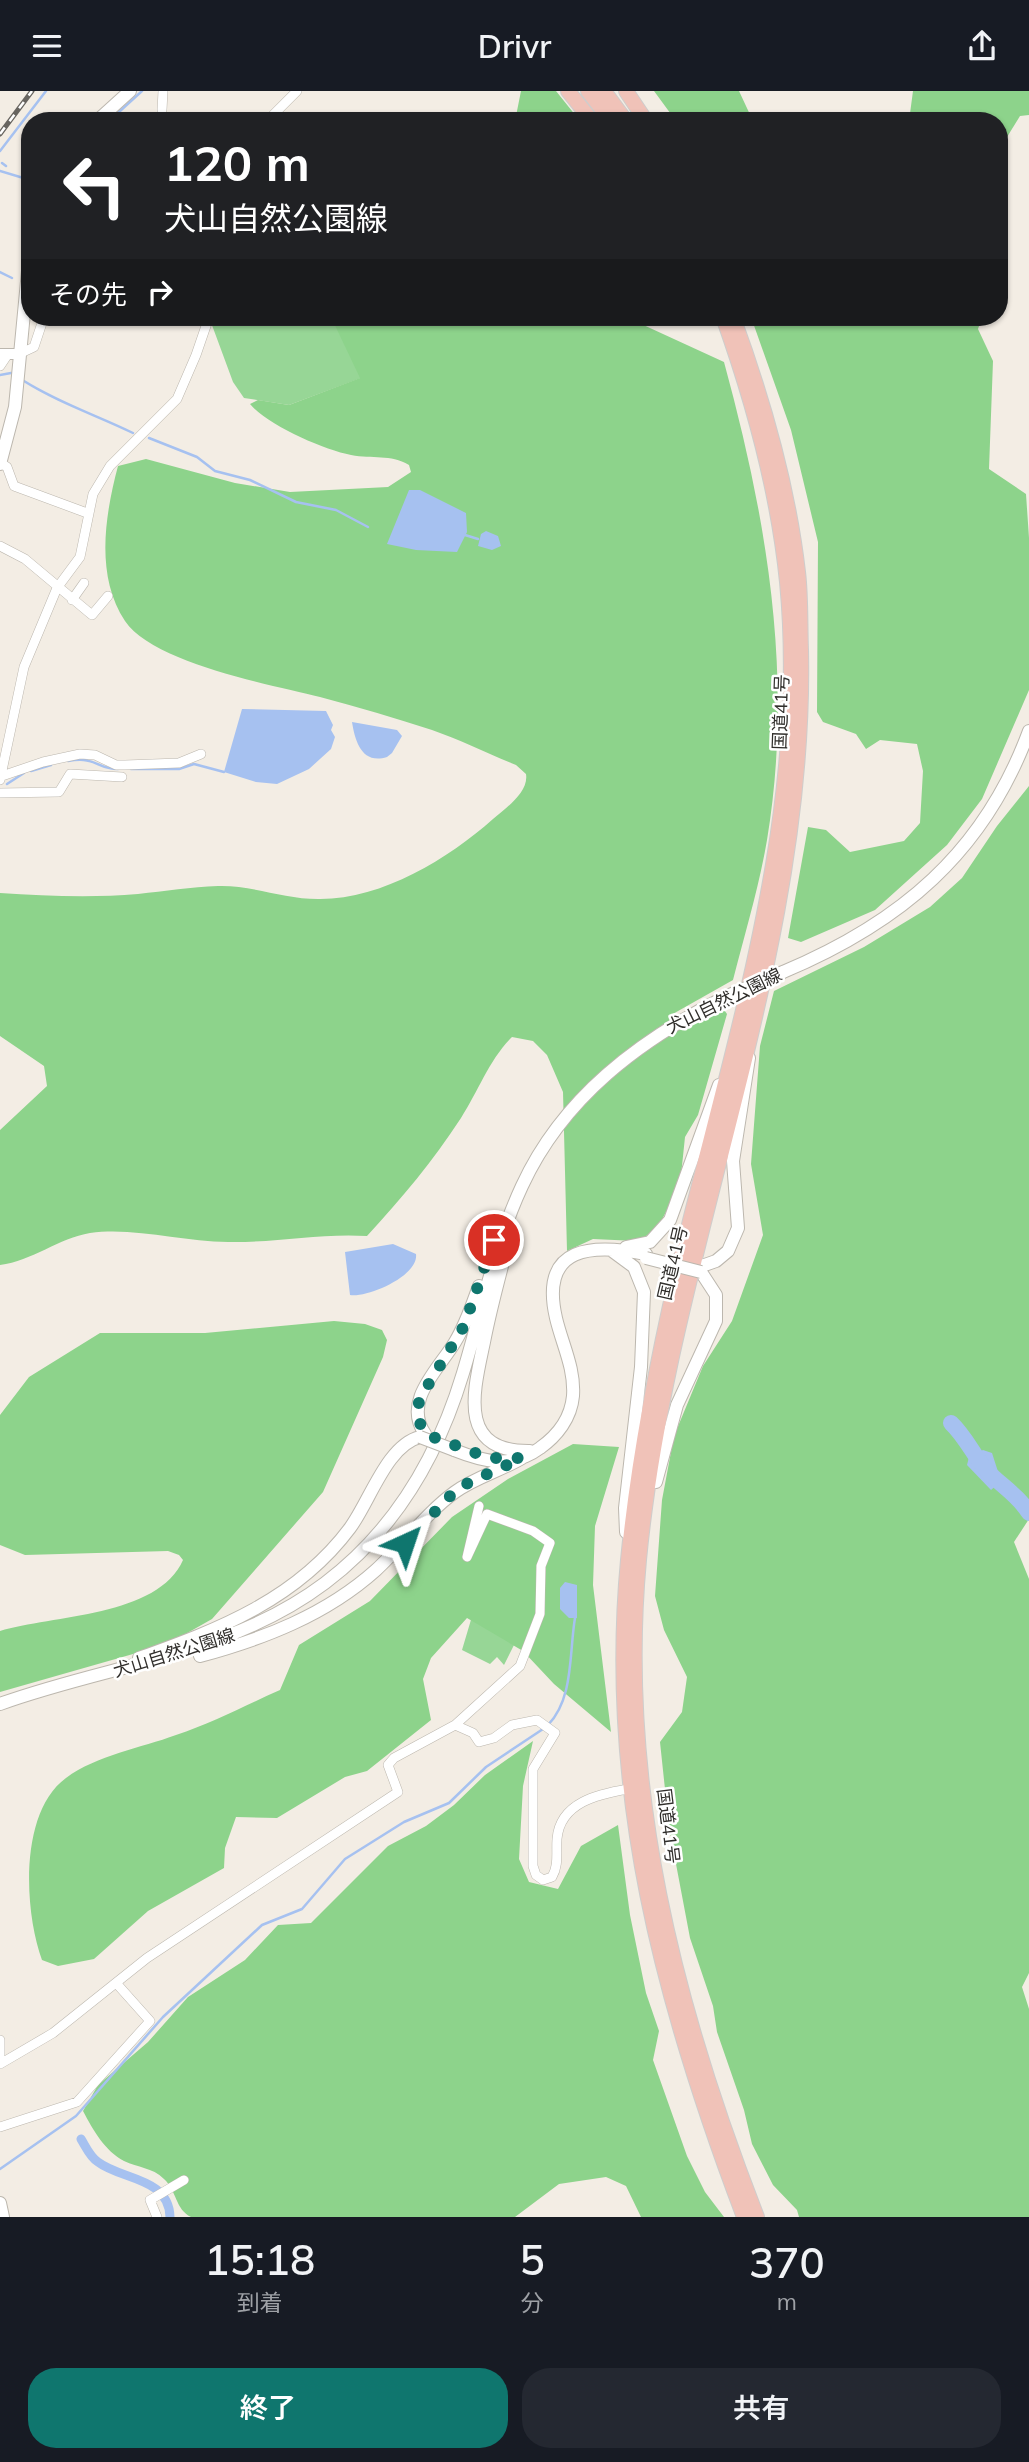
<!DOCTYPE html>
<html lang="ja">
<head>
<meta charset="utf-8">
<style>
  :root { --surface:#171b24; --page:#242831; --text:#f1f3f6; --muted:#9ea1a6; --accent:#0f766e }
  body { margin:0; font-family:Mulish,"Noto Sans JP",sans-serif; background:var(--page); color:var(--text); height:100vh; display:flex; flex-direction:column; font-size:26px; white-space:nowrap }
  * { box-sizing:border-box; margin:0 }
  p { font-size:23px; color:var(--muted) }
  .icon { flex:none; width:38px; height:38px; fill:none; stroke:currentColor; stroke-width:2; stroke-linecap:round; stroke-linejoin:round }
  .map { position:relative; height:2126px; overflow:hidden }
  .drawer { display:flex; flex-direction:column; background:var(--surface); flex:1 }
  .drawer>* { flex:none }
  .hud { position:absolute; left:21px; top:21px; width:987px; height:214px; border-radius:28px; box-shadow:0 2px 5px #0004; background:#202124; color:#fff; overflow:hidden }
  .pin { position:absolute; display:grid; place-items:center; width:60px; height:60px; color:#fff; margin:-30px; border:4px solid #fff; border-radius:50%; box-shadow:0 2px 7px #0007 }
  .me { position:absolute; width:77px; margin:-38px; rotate:42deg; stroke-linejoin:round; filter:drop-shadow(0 0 5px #0008) }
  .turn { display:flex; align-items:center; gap:24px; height:147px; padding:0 28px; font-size:32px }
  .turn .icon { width:91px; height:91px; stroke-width:2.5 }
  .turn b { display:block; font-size:49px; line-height:60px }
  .then { display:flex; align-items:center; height:66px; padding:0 28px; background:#0003; gap:14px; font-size:26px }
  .eta { display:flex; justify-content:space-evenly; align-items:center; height:119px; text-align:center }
  .eta b { font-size:42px; font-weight:600; line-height:49px }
  .cta { display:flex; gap:14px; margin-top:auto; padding:14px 28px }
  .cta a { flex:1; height:80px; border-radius:28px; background:var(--accent); color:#fff; font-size:28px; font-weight:600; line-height:80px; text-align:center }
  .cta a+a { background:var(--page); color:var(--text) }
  header { display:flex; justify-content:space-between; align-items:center; height:91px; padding:0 28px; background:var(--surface); font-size:32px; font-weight:600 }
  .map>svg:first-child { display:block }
  .green { fill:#97d696 }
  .forest { fill:#8dd38b }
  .water { fill:#a6c1f0 }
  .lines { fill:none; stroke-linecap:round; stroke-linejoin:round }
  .stream { stroke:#a6c1f0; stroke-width:2.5 }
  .canal { stroke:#a6c1f0; stroke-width:9 }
  .river { stroke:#a6c1f0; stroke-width:16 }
  .minor-casing { stroke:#bcb7ae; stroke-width:10 }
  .tertiary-casing { stroke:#bcb7ae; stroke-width:12 }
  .secondary-casing { stroke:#bcb7ae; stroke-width:14 }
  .trunk-casing { stroke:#cecdcc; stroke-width:16 }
  .minor { stroke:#fff; stroke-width:9 }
  .tertiary { stroke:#fff; stroke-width:10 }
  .secondary { stroke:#fff; stroke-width:12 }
  .trunk { stroke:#f0c2b8; stroke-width:14 }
  .rail-casing { stroke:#686560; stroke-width:5 }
  .rail { stroke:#fff; stroke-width:2.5; stroke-dasharray:8; stroke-linecap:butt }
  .secondary-bridge-casing { stroke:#bcb7ae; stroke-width:14; stroke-linecap:butt }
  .secondary-bridge { stroke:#fff; stroke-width:12 }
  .route { stroke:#0f766e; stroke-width:12; stroke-dasharray:0 21.6 }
  .labels { text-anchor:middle; stroke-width:5; stroke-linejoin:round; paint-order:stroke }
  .street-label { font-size:18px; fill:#312f2c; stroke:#fff }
</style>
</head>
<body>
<header><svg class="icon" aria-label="menu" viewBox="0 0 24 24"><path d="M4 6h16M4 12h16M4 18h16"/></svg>Drivr<svg class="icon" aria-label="share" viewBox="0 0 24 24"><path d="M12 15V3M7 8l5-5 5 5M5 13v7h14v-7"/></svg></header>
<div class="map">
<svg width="1029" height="2126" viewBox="0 0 1029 2126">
  <rect width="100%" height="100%" fill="#f3ede4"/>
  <path class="green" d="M209,226H332L361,287L289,314L244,307L233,291Z
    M473,1522L518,1546L504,1574L497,1566L490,1573L462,1559Z"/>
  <path class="forest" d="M521,0H556L580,30H515Z
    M654,0H739L753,30H676Z
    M913,0H1029V24L1020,25L999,59V30H909Z
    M331,226H626L724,271C767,428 794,586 767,749C759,796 745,842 733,889L671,924L677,939L722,916L727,923L698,1024L685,1046L680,1094L656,1140L636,1150L593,1148L567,1160L563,1001L547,964L533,950L512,946C489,969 479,999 461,1027C433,1070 402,1107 367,1145C320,1142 275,1152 228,1151C182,1151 136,1136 90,1142C59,1147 32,1170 0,1174V1039L47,995L44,975L0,945V802C45,805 93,807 138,803C165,800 191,796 218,795C252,794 284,808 318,808C381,809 448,768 493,728C506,717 529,701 526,683L516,674C488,663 461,649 432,639C395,627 358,616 320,606C272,594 153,572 125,530C95,485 105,424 118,375L146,368L235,392L290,401L388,396L411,381L409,374C390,363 373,368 351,364C324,359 267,334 250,313L258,309L289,314L360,287Z
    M751,226H982L978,238L993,270L989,378L1026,403L1029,447V599L982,708L947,754L875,819L801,851L788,847L808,736L826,739L850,761L904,750L920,732L923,680L917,653L880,649L866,658L856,643L823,631L817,621L818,451L791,339Z
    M1029,695V1428L1014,1451L1029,1488V1882L1022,1896L1029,1918V2126H799L797,2119L773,2094L752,2053L744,2019L717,1941L713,1915L690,1847L669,1736L660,1651L682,1621L687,1586L664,1539L655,1505L662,1409L674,1345L703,1275L732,1230L763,1144L751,1073L760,955L774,900L864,856L930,816L962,787L997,735Z
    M334,1230L365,1233L382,1239L387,1249L383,1266L323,1401L212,1528L182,1545L133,1563L0,1601V1540C52,1524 158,1526 183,1469L179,1464L168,1460L25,1464L0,1454V1324L29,1286L100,1242H205Z
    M573,1353L619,1356L595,1435L593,1494L611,1641L554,1593L523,1560L467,1527L431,1567L423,1588L431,1629L367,1680L345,1686L277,1727L236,1726L225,1757L224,1777L148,1820L94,1868L58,1875L42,1869C24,1820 19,1721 66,1687C97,1664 141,1657 176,1644C212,1632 246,1614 280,1599L299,1554L370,1510L452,1426L508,1388Z
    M533,1650L523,1695L519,1768L529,1791L558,1798L581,1755L618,1734L630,1824L646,1902L659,1940L653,1969L687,2065L705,2101L724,2126H641L626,2095L606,2086L559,2093L515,2126H191C175,2118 177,2100 164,2088C152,2076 138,2077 124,2070C105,2060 93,2039 83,2020L98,1994L148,1951L188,1906L245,1869L278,1834L311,1832L388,1755L426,1735L454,1714L485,1684Z"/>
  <path class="water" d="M409,399H420L466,422L467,441L457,461L416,459L387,453Z
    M486,440L498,445L501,455L492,459L478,455L481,443Z
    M242,618L326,620L333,634L331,639L335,646L331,658L309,678L277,693L256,691L224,681Z
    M352,631L397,639L402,645L392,662L387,666C362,674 355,650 352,631Z
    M393,1153L416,1163C419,1185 367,1207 350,1204L345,1161Z
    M983,1359L992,1362L1001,1390L991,1399L967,1374L969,1366Z
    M565,1491L577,1494V1527H569L560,1518V1497Z"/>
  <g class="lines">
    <path class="stream" d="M109,30L142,0
      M0,60L46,0
      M2,72L6,75
      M0,80L30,89
      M0,181L12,187
      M0,284L11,282
      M24,290C59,312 96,324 133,342
      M149,347L197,366L215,380L250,389L296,411L336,419L368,436
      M465,444L478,448
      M68,670C97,665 96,678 118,678
      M131,678H179L194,673L224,681
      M31,680L51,674
      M7,693L24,682
      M548,1634C574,1607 569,1562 575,1527
      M0,2078L76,2025L163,1926L262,1834L302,1818L345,1768L404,1731L449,1712L486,1676L543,1638"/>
    <path class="canal" d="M81,2048C86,2056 90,2066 98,2071C121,2089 169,2086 170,2126"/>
    <path class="river" d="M951,1332C964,1344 972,1361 983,1375C995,1391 1017,1402 1029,1422"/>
    <g class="minor-casing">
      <path id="minor" d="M162,19L163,0
        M267,30L297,0
        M19,263L34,256L44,226
        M0,275L8,263
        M1,372L7,376L14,395L87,422
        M0,455L25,468L92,524L108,505
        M72,509L84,492
        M2,685L43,671L80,663L95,664L116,674H125L179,672L201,663
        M0,689L24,576L57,497L80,466L93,403L110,375L177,308L196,264L207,232L206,226
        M0,702L59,701L70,683L122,686
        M455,1634L473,1642L479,1651L494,1647L512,1634L537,1629L555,1642L533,1678V1775L536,1784L543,1789L552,1786C559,1774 556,1762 557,1748C560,1711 599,1703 628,1698
        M0,1949V1964
        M0,1973L53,1942L147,1867L398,1701L388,1674L394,1667L455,1634L520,1575L540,1523L541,1475L550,1452L533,1440L487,1423L467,1466L479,1415
        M0,2036L77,2011L150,1930L117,1893
        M157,2126L150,2109L184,2089"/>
    </g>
    <g class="tertiary-casing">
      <path id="tertiary" d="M0,263H19"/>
    </g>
    <g class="secondary-casing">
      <path id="secondary" d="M97,30L130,0
        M0,373L15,316L30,159
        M783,881C900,832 984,762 1029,640
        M626,1156L650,1151L670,1129L719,994
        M611,1159L634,1176L644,1201L641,1276L625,1417L626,1441
        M506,1160C498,1190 490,1220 484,1251C474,1299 456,1361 530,1360
        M699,1176L716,1170L728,1160L738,1137L733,1070L749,967
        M425,1343C402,1310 439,1278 455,1251C466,1233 472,1214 479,1195
        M454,1359C484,1371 512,1378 540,1357C557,1345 571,1327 573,1305C575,1277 562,1253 556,1227C539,1153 594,1153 646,1163
        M656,1391L677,1314L716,1230V1204L701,1181
        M200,1565C263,1548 326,1524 376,1479C403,1454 426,1422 455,1401C476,1386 500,1380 522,1367
        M139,1567C220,1538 297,1508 350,1437C370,1410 387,1354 420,1346
        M0,1613C110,1573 228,1565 325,1492C394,1440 438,1365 463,1282C482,1220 494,1155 522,1095C563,1006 640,949 725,906
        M0,2112L3,2126"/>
    </g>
    <g class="trunk-casing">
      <path id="trunk" d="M568,0L592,30
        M588,0L611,30
        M604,0L626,30
        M626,0L646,30
        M723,226C753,310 778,401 787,491C809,719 735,943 682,1162C658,1264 638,1366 628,1469C606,1700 663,1913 744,2126
        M733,226C763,308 788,393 798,481C801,506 800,533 801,559C808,870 668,1161 639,1469C618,1696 675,1916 757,2126"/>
    </g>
    <use href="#minor" class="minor"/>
    <use href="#tertiary" class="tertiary"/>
    <use href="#secondary" class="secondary"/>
    <use href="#trunk" class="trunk"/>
    <g class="rail-casing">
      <path id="rail" d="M0,43L32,0"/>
    </g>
    <use href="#rail" class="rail"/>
    <g class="secondary-bridge-casing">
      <path id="secondary-bridge" d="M725,906L783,881
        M646,1167L701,1181
        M420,1346L454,1359"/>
    </g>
    <use href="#secondary-bridge" class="secondary-bridge"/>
  </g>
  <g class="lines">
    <path class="route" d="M405,1452L452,1403L468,1392L522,1367H489L425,1343L418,1328L419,1309L464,1235L494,1149"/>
  </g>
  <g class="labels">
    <g class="street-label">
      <text transform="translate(781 621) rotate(-88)" y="6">国道41号</text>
      <text transform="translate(724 910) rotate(-26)" y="6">犬山自然公園線</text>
      <text transform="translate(673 1172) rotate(-77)" y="6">国道41号</text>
      <text transform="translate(174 1562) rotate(-17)" y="6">犬山自然公園線</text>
      <text transform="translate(668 1735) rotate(83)" y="6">国道41号</text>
    </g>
  </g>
</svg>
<div class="pin" style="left:494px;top:1149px;background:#d93025"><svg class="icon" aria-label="arrive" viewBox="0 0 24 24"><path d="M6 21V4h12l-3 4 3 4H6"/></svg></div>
<svg class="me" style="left:405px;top:1452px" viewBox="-20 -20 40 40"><path d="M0-17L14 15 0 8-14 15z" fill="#0f766e" stroke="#fff" stroke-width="4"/></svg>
<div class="hud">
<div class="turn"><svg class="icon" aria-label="left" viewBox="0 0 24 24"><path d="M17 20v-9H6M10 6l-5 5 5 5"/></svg><div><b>120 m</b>犬山自然公園線</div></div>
<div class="then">その先<svg class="icon" aria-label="right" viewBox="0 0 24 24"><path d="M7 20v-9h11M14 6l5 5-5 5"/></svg></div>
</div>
</div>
<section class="drawer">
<div class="eta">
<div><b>15:18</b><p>到着</p></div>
<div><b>5</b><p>分</p></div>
<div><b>370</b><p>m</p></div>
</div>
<div class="cta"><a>終了</a><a>共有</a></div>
</section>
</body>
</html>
